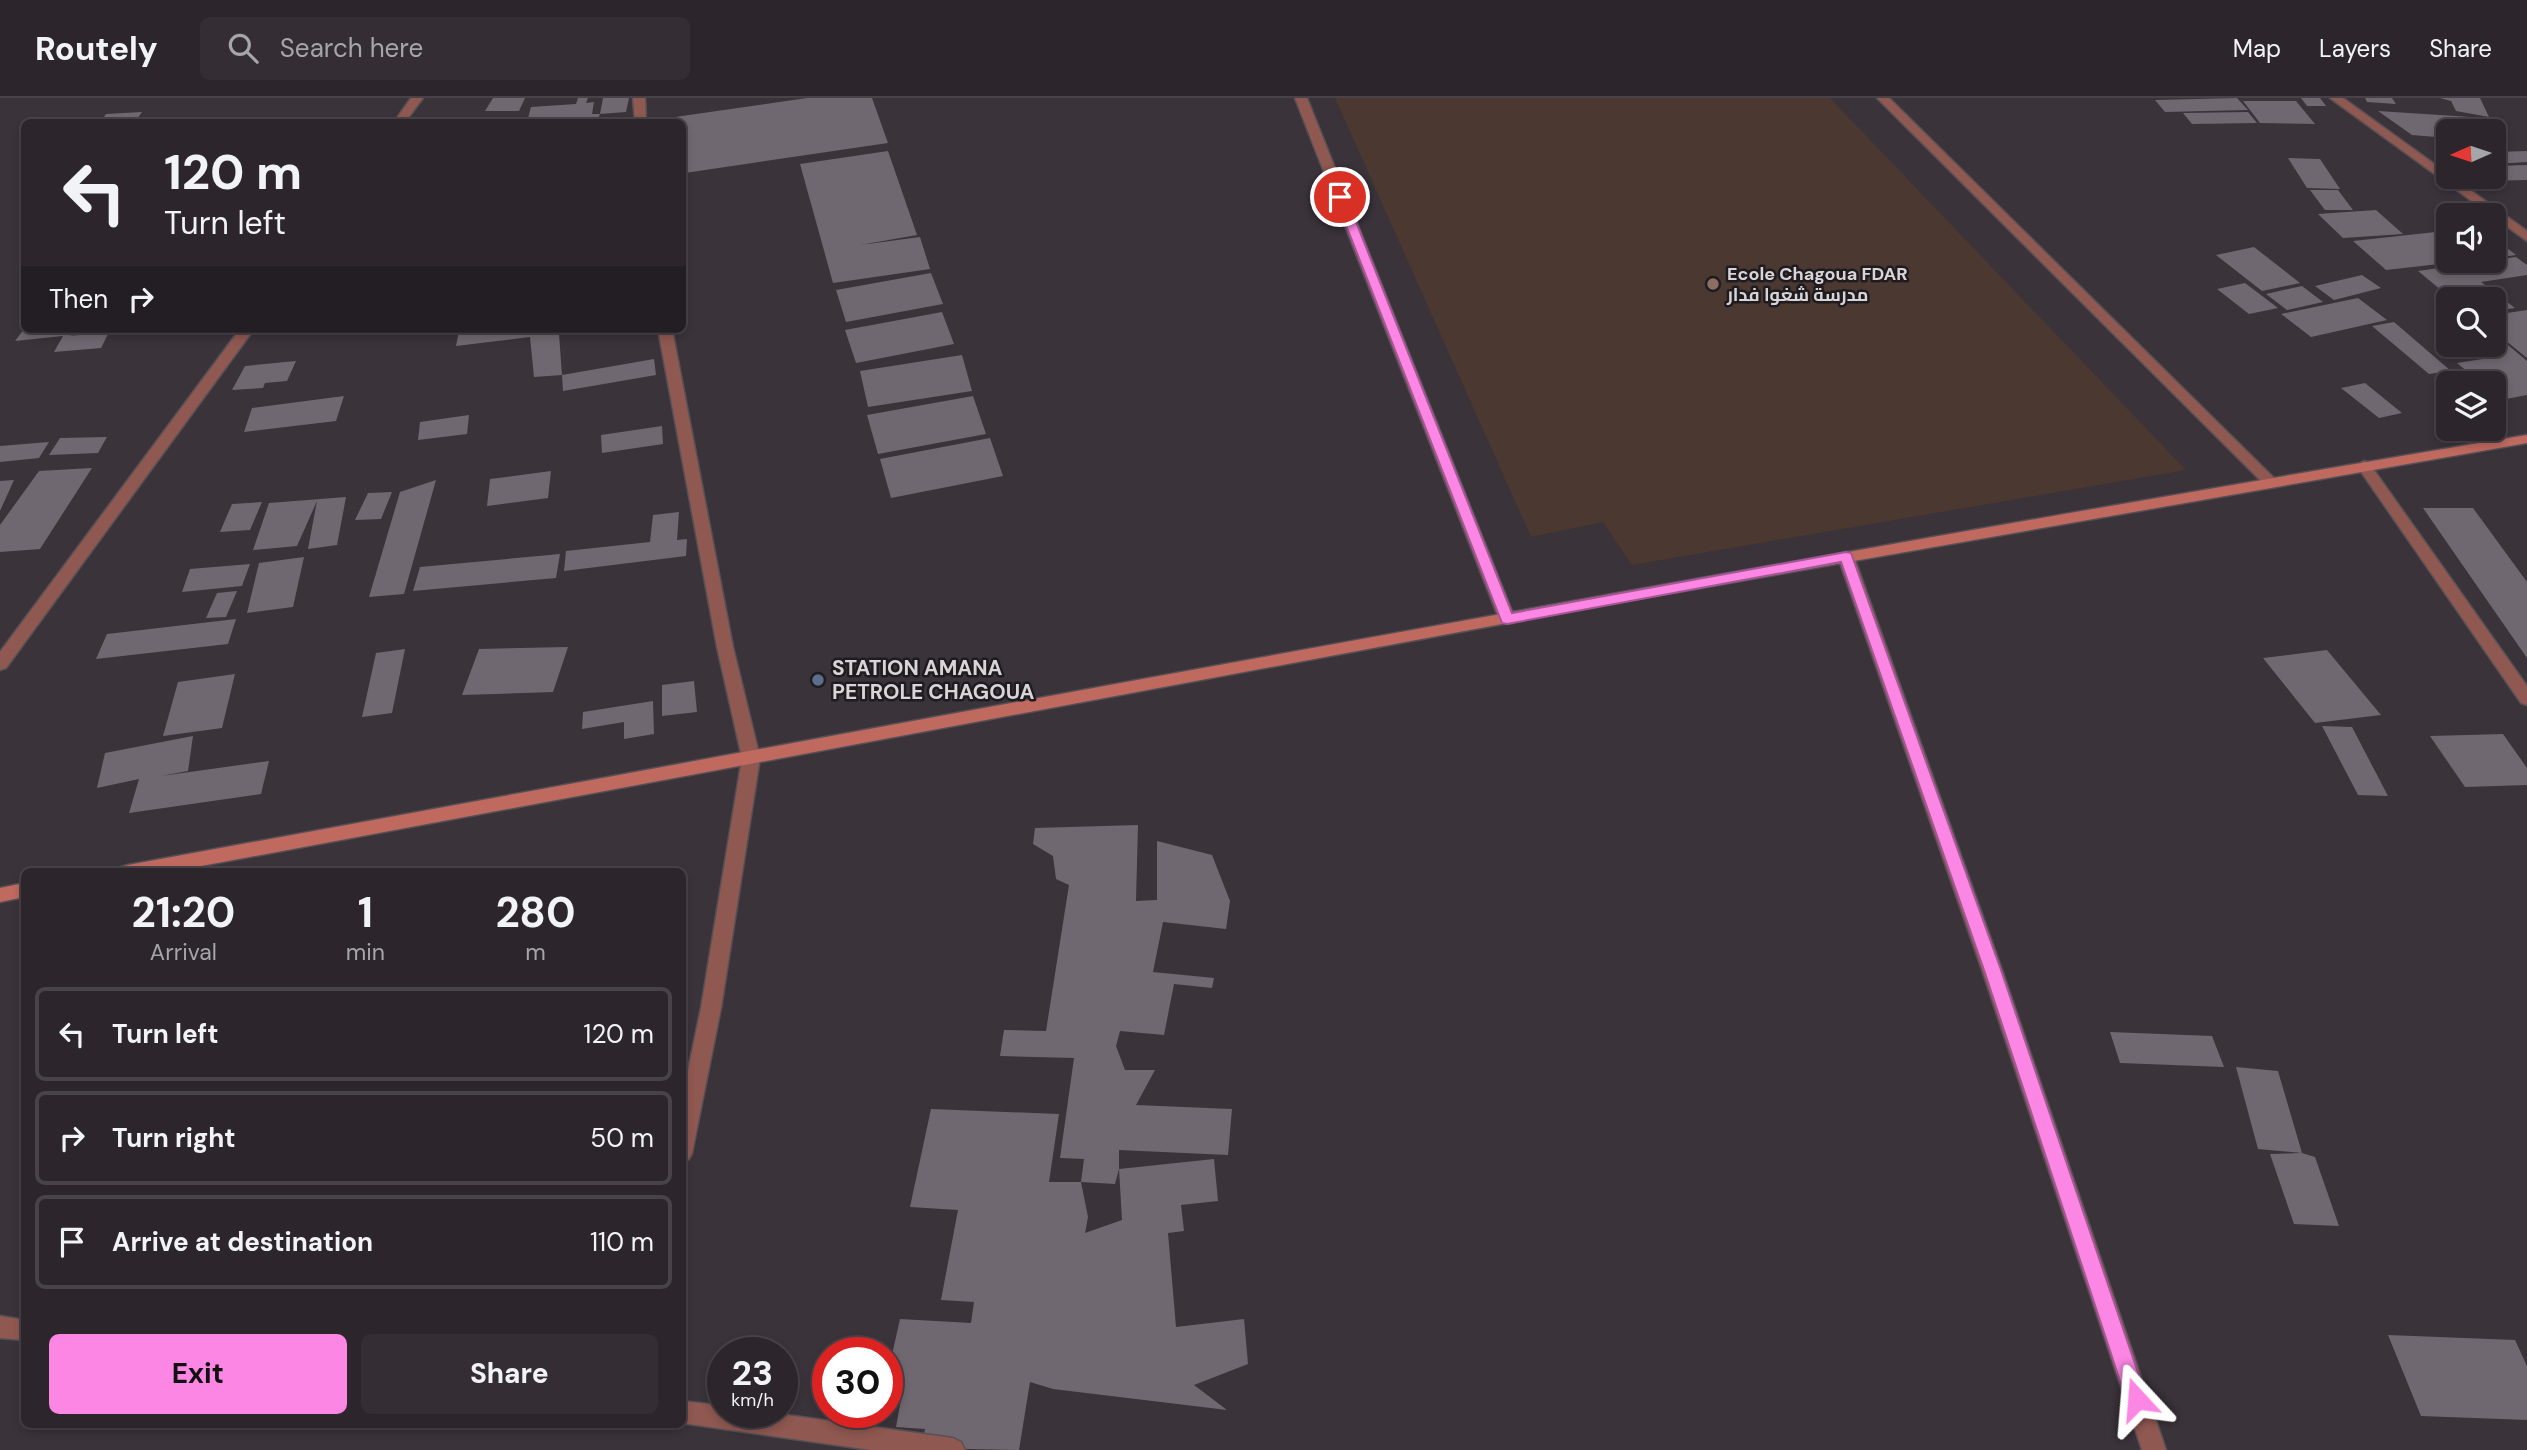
<!DOCTYPE html>
<html lang="en">
<head>
<meta charset="utf-8">
<style>
  :root { --surface:#2c262c; --page:#342e34; --text:#f1f3f6; --muted:#a6a5a9; --line:#484348; --accent:#fc86e3 }
  body { margin:0; font-family:"DM Sans",Cairo,sans-serif; background:var(--page); color:var(--text); height:100vh; display:flex; flex-direction:column; font-size:26px; white-space:nowrap }
  * { box-sizing:border-box; margin:0 }
  p { font-size:23px; color:var(--muted) }
  .icon { flex:none; width:38px; height:38px; fill:none; stroke:currentColor; stroke-width:2; stroke-linecap:round; stroke-linejoin:round }
  .map { position:relative; flex:1; overflow:hidden }
  .drawer { position:absolute; left:21px; top:770px; width:665px; height:560px; display:flex; flex-direction:column; background:var(--surface); border-radius:10px; box-shadow:0 4px 10px #0003,0 0 0 2px var(--line) }
  .drawer>* { flex:none }
  .top-card { position:absolute; left:21px; top:21px; width:665px; height:214px; border-radius:10px; box-shadow:0 4px 10px #0003,0 0 0 2px var(--line); background:#2c262c; color:var(--text); overflow:hidden }
  .needle { width:46px; rotate:267deg }
  .buttons { position:absolute; left:2436px; top:21px; display:grid; gap:14px }
  .buttons a { display:grid; place-items:center; width:70px; height:70px; border-radius:10px; background:var(--surface); box-shadow:0 4px 10px #0003,0 0 0 2px var(--line); font-size:35px }
  .speed { position:absolute; left:707px; top:1239px; display:flex; gap:14px; font-size:35px; font-weight:700; text-align:center }
  .speed>* { display:grid; place-content:center; width:91px; height:91px; border-radius:50%; background:var(--surface); box-shadow:0 4px 10px #0003,0 0 0 2px var(--line); line-height:1 }
  .speed small { font-size:18px; font-weight:400 }
  .speed .limit { border:10px solid #d22; background:#fff; color:#111 }
  .pin { position:absolute; display:grid; place-items:center; width:60px; height:60px; color:#fff; margin:-30px; border:4px solid #fff; border-radius:50%; box-shadow:0 2px 7px #0007 }
  .me { position:absolute; width:77px; margin:-38px; rotate:341deg; stroke-linejoin:round; filter:drop-shadow(0 0 5px #0008) }
  .turn { display:flex; align-items:center; gap:24px; height:147px; padding:0 28px; font-size:32px }
  .turn .icon { width:91px; height:91px; stroke-width:2.5 }
  .turn b { display:block; font-size:49px; line-height:60px }
  .then { display:flex; align-items:center; height:66px; padding:0 28px; background:#0003; gap:14px; font-size:26px }
  .eta { display:flex; justify-content:space-evenly; align-items:center; height:119px; text-align:center }
  .eta b { font-size:42px; font-weight:700; line-height:49px }
  .primary-button { display:flex; gap:14px; margin-top:auto; padding:14px 28px }
  .primary-button a { flex:1; height:80px; border-radius:10px; background:var(--accent); color:#111; font-size:28px; font-weight:700; line-height:80px; text-align:center }
  .primary-button a+a { background:var(--page); color:var(--text) }
  ul { padding:0; list-style:none }
  li { display:flex; align-items:center; gap:21px; height:94px; margin:0 14px 10px; padding:0 14px; border:4px solid var(--line); border-radius:10px }
  li div { flex:1 }
  li b { display:block; font-size:26px }
  li em { font-style:normal }
  header { display:flex; align-items:center; gap:42px; box-sizing:border-box; height:98px; padding:0 35px; background:var(--surface); border-bottom:2px solid var(--line) }
  header strong { font-size:33px }
  nav { display:flex; gap:38px; margin-inline-start:auto; font-size:24px }
  .search { width:490px; height:63px; background:var(--page); display:flex; align-items:center; gap:18px; box-sizing:border-box; padding:0 24px; border-radius:10px; color:var(--muted); font-size:26px }
  .map>svg:first-child { display:block }
  .education { fill:#4b3831 }
  .building { fill:#706870 }
  .lines { fill:none; stroke-linecap:round; stroke-linejoin:round }
  .street-casing { stroke:#565056; stroke-width:3 }
  .secondary-casing { stroke:#565056; stroke-width:3 }
  .street { fill:#8f5851; fill-rule:evenodd }
  .secondary { fill:#c0695f; fill-rule:evenodd }
  .route { fill:#fc86e3; stroke:#a45794; stroke-width:2 }
  .education-dot { fill:#8d6e63; stroke:#1f1c1f; stroke-width:2.5 }
  .service-dot { fill:#5c6f8a; stroke:#1f1c1f; stroke-width:2.5 }
  .labels { text-anchor:middle; stroke-width:5; stroke-linejoin:round; paint-order:stroke }
  .far-poi-label { font-size:18px; font-weight:bold; fill:#d8d4d8; stroke:#1f1c1f; text-anchor:start }
  .poi-label { font-size:21px; font-weight:bold; fill:#d8d4d8; stroke:#1f1c1f; text-anchor:start }
</style>
</head>
<body>
<header>
<strong>Routely</strong>
<div class="search"><svg class="icon" aria-label="search" viewBox="0 0 24 24"><circle cx="10" cy="10" r="6"/><path d="M15 15l6 6"/></svg>Search here</div>
<nav><a>Map</a><a>Layers</a><a>Share</a></nav>
</header>
<div class="map">
<svg width="2527" height="1352" viewBox="0 0 2527 1352">
  <rect width="100%" height="100%" fill="#3a333a"/>
  <path class="education" d="M1335,0H1830L2186,372L1632,467L1603,424L1531,439Z"/>
  <path class="building" d="M493,0H525L519,13H485Z
    M578,0H588L586,5L594,4L592,16H600L597,24H527L531,9L576,6Z
    M603,0H629L626,14L600,16Z
    M807,0H872L888,45L685,75L682,24H675V19Z
    M2237,0L2248,12L2165,14L2155,2Z
    M2301,0H2320L2326,8H2307Z
    M2365,0H2392L2396,6L2367,4Z
    M2440,0H2480L2489,19L2456,13L2451,3Z
    M2243,3H2296L2315,26L2260,25Z
    M2378,13L2486,20L2502,43H2494V33H2448V40L2412,37Z
    M142,14L135,24H100L106,16Z
    M2248,14L2257,25L2192,26L2183,15Z
    M237,19L234,24H207L210,21Z
    M888,53L917,137L860,147L920,139L930,171L833,185L800,66Z
    M2527,53V64L2494,66V54Z
    M2288,60L2320,61L2340,91L2307,90Z
    M2527,67V82L2485,83L2480,79H2494V68Z
    M2310,92H2338L2353,112H2325Z
    M2376,112L2403,136L2343,140L2318,116Z
    M2445,133L2448,136V165L2386,172L2353,143Z
    M2494,140L2516,157L2495,160Z
    M2254,149L2300,185L2262,193L2216,157Z
    M2516,159L2527,167V177L2481,184L2515,210L2494,213V201H2452L2418,173Z
    M931,175L943,206L846,224L836,192Z
    M2362,177L2381,190L2334,202L2315,188Z
    M2245,185L2278,210L2249,216L2217,191Z
    M2302,188L2323,204L2287,212L2266,196Z
    M2358,200L2387,222L2311,239L2281,216Z
    M2527,212V260L2494,233V217Z
    M942,214L954,246L856,265L845,232Z
    M2394,224L2451,273L2429,276L2372,228Z
    M24,231H97L69,238L109,234L101,250L54,254L63,238L15,243Z
    M479,231H586L587,233L559,236L562,277L534,279L530,239L456,248L459,233Z
    M2508,247L2527,263V297L2501,302L2494,296V285H2481L2457,265L2502,258L2492,250Z
    M962,257L972,293L868,309L860,273Z
    M654,261L656,277L563,293L562,277Z
    M296,263L287,283L265,285L263,290L232,292L245,268Z
    M2365,285L2402,315L2379,320L2341,290Z
    M344,298L336,323L244,334L252,310Z
    M973,298L986,336L878,356L867,317Z
    M469,317L467,336L418,342L420,324Z
    M662,328L663,346L602,355L601,337Z
    M107,339L98,355L49,357L60,340Z
    M990,340L1003,378L891,400L880,361Z
    M49,344L39,360L0,364V348Z
    M92,370L40,451L0,454V427L39,373Z
    M551,373L548,400L487,408L490,381Z
    M14,382L0,413V383Z
    M436,382L404,496L369,499L400,394Z
    M392,394L381,421L355,422L368,395Z
    M346,399L337,447L308,451L317,403L297,448L253,452L269,405Z
    M262,404L250,432L220,434L232,406Z
    M2423,410H2473L2527,484V560Z
    M679,414L677,442L687,441L686,458L564,473L566,453L650,444L653,417Z
    M560,456L556,480L413,493L420,469Z
    M304,459L293,509L247,515L259,465Z
    M250,466L242,488L182,494L190,471Z
    M237,493L226,519L206,520L217,495Z
    M236,521L228,546L96,561L107,536Z
    M568,549L553,594L462,597L479,551Z
    M405,551L392,615L362,619L376,555Z
    M2327,552L2381,617L2315,625L2263,560Z
    M235,576L222,630L163,638L178,584Z
    M694,583L697,614L662,618V587Z
    M653,603L654,636L624,641V624L582,631L583,614Z
    M2322,628L2352,629L2388,698L2358,697Z
    M2503,636L2527,670V687L2465,689L2430,638Z
    M193,638L188,673L161,678L269,663L261,696L129,715L139,681L97,690L105,655Z
    M1138,727L1136,803L1157,802V743L1212,757L1230,803L1226,831L1163,824L1153,874L1214,880L1212,890L1174,886L1164,937L1120,933L1116,948L1125,972H1155L1136,1007L1232,1011L1228,1057L1119,1052V1071L1214,1061L1218,1103L1181,1107L1184,1133L1168,1135L1176,1229L1244,1221L1248,1266L1194,1287L1227,1312L1053,1291L1030,1284L1019,1352L921,1350L925,1331L896,1329L902,1296L887,1295V1279L900,1221L971,1225L974,1204L941,1202L958,1112L910,1109L931,1011L1059,1016L1049,1084H1081L1088,1119L1085,1135L1122,1122L1119,1071L1115,1086L1081,1084L1084,1061L1060,1060L1074,960L1000,958L1004,932L1046,933L1069,787L1056,781L1053,758L1033,746L1035,730Z
    M2110,934L2212,938L2224,969L2120,965Z
    M2236,969L2278,973L2302,1055L2315,1059L2339,1128L2294,1126L2270,1056L2302,1055L2258,1051Z
    M2388,1237L2515,1242L2527,1268V1322L2421,1318Z"/>
  <g class="lines">
    <g class="street-casing">
      <path id="street" d="M411,0H423L405,24H394Z
        M633,0H645L646,24H635Z
        M1295,0H1307L1515,521L1513,525H1501L1499,521Z
        M1877,0H1889L2274,380L2276,383L2274,386H2264Z
        M2330,0H2343L2448,76V79H2452L2527,133V143Z
        M240,231H254L6,570L0,572V554Z
        M658,231H672L733,549L760,660L721,910L692,1055L689,1061L682,1064V1001L701,910L742,660L717,549Z
        M2364,363L2369,365L2527,588V607L2521,605L2357,368Z
        M1846,454L1854,459L2002,872L2166,1352H2142L1982,872L1838,459Z
        M0,1218L24,1222V1242L0,1240Z
        M682,1303L723,1308V1314H765L953,1340L961,1344L965,1352H871L682,1325Z"/>
    </g>
    <g class="secondary-casing">
      <path id="secondary" d="M2527,337V345L1626,503L169,774H119L121,769L128,767C927,621 1726,471 2527,337Z
        M24,785V799L0,804V790Z"/>
    </g>
    <use href="#street" class="street"/>
    <use href="#secondary" class="secondary"/>
  </g>
  <path class="route" d="M1340,96L1346,99L1512,515L1846,454L1851,455L2001,872L2147,1301L2144,1309L2137,1312L2129,1309L2126,1301L1984,872L1841,464L1507,526L1502,525L1335,99Z"/>
  <circle class="education-dot" cx="1713" cy="186" r="7"/>
  <circle class="service-dot" cx="818" cy="582" r="7"/>
  <g class="labels">
    <g class="far-poi-label">
      <text x="1727" y="182">Ecole Chagoua FDAR<tspan x="1727" dy="21">مدرسة شغوا فدار</tspan></text>
    </g>
    <g class="poi-label">
      <text x="832" y="577">STATION AMANA<tspan x="832" dy="24">PETROLE CHAGOUA</tspan></text>
    </g>
  </g>
</svg>
<div class="buttons">
<a><svg class="needle" viewBox="-14 -14 28 28"><path d="M0-13l5 13h-10z" fill="#e53935"/><path d="M0 13l5-13h-10z" fill="#a6a5a9"/></svg></a>
<a><svg class="icon" aria-label="sound" viewBox="0 0 24 24"><path d="M4 9h4l5-4v14l-5-4H4zM17 9q2 3 0 6"/></svg></a>
<a><svg class="icon" aria-label="search" viewBox="0 0 24 24"><circle cx="10" cy="10" r="6"/><path d="M15 15l6 6"/></svg></a>
<a><svg class="icon" aria-label="layers" viewBox="0 0 24 24"><path d="M12 4l9 5-9 5-9-5zM3 14l9 5 9-5"/></svg></a>
</div>
<div class="speed"><div>23<small>km/h</small></div><div class="limit">30</div></div>
<div class="pin" style="left:1340px;top:99px;background:#d93025"><svg class="icon" aria-label="arrive" viewBox="0 0 24 24"><path d="M6 21V4h12l-3 4 3 4H6"/></svg></div>
<svg class="me" style="left:2137px;top:1301px" viewBox="-20 -20 40 40"><path d="M0-17L14 15 0 8-14 15z" fill="#fc86e3" stroke="#fff" stroke-width="4"/></svg>
<div class="top-card">
<div class="turn"><svg class="icon" aria-label="left" viewBox="0 0 24 24"><path d="M17 20v-9H6M10 6l-5 5 5 5"/></svg><div><b>120 m</b>Turn left</div></div>
<div class="then">Then<svg class="icon" aria-label="right" viewBox="0 0 24 24"><path d="M7 20v-9h11M14 6l5 5-5 5"/></svg></div>
</div>
<section class="drawer">
<div class="eta">
<div><b>21:20</b><p>Arrival</p></div>
<div><b>1</b><p>min</p></div>
<div><b>280</b><p>m</p></div>
</div>
<ul>
<li><svg class="icon" aria-label="left" viewBox="0 0 24 24"><path d="M17 20v-9H6M10 6l-5 5 5 5"/></svg><div><b>Turn left</b></div><em>120 m</em></li>
<li><svg class="icon" aria-label="right" viewBox="0 0 24 24"><path d="M7 20v-9h11M14 6l5 5-5 5"/></svg><div><b>Turn right</b></div><em>50 m</em></li>
<li><svg class="icon" aria-label="arrive" viewBox="0 0 24 24"><path d="M6 21V4h12l-3 4 3 4H6"/></svg><div><b>Arrive at destination</b></div><em>110 m</em></li>
</ul>
<div class="primary-button"><a>Exit</a><a>Share</a></div>
</section>
</div>
</body>
</html>
